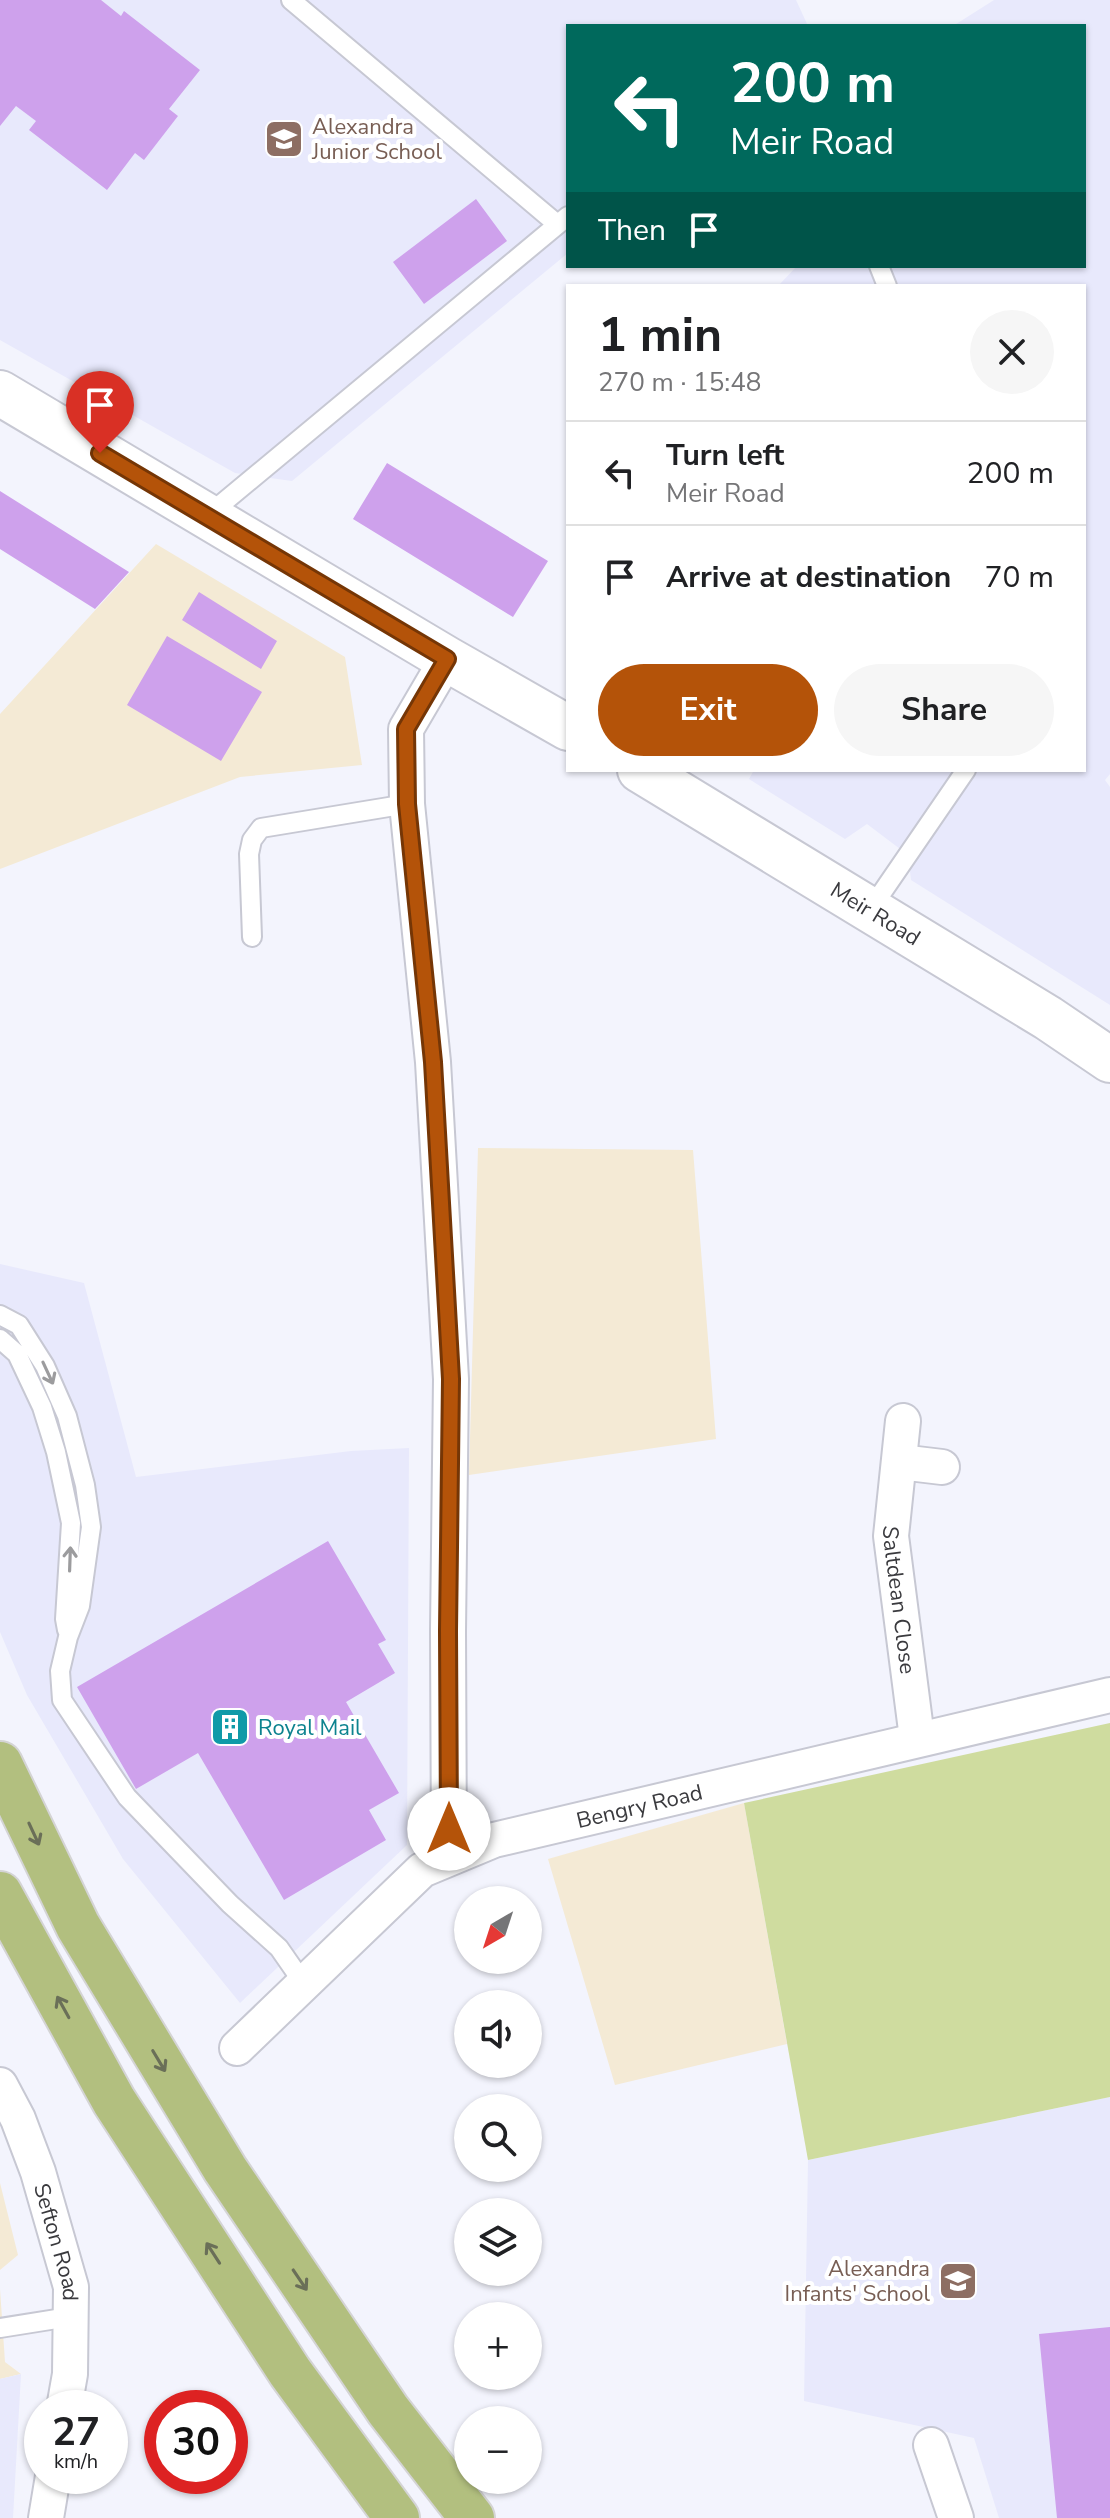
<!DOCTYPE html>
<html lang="en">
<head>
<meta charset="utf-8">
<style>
  :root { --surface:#fff; --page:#f6f6f6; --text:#202124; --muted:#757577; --line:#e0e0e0; --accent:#b45309 }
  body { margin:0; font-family:"Nunito Sans",sans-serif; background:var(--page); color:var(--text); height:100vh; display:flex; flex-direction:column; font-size:30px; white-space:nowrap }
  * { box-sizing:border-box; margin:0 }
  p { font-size:26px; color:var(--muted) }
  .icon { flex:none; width:44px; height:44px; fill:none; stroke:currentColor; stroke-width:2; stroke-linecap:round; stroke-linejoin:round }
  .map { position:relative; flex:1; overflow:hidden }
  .side { position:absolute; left:566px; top:284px; width:520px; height:488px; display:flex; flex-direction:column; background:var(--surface); border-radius:0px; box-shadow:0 2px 6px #0004 }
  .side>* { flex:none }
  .banner { position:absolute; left:566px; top:24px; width:520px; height:244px; border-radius:0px; box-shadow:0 2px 6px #0004; background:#00695c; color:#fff; overflow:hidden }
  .needle { width:52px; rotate:219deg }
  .buttons { position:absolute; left:454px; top:1886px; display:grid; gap:16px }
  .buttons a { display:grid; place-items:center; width:88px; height:88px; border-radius:50%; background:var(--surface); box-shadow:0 2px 6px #0004; font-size:40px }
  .speed { position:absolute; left:24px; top:2390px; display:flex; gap:16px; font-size:40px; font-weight:700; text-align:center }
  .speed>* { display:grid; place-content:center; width:104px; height:104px; border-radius:50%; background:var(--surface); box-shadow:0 2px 6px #0004; line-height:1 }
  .speed small { font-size:20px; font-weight:400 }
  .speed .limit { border:12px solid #d22; background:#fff; color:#111 }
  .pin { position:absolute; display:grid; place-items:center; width:68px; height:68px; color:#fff; margin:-82px -34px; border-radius:50% 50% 50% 0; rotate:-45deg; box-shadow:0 0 8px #0007 }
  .pin .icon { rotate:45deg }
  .me { position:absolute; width:88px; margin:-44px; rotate:0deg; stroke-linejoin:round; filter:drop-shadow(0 0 6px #0008) }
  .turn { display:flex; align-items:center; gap:28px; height:168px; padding:0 32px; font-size:36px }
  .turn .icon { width:104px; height:104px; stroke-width:2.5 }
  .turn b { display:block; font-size:56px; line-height:68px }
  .then { display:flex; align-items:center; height:76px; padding:0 32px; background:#0003; gap:16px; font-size:30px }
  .round { display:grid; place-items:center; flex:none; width:84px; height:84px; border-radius:42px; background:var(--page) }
  .summary { display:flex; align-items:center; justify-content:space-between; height:136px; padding:0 32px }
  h1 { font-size:48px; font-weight:700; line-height:60px }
  .action { display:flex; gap:16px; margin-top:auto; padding:16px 32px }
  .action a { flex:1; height:92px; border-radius:48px; background:var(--accent); color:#fff; font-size:32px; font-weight:700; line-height:92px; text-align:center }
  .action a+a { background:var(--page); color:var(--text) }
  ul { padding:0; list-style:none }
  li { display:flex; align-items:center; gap:24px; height:104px; padding:0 32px; border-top:2px solid var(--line) }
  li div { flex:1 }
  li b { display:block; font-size:30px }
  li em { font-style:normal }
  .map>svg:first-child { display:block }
  .commercial { fill:#f4ead5 }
  .built { fill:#e8e9fc }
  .green { fill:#cfdc9f }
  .building { fill:#cea1ec }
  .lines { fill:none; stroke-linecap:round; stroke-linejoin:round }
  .service-casing { stroke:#c7c8d3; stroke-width:22 }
  .minor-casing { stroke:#c7c8d3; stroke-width:38 }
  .tertiary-casing { stroke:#c7c8d3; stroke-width:48 }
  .trunk-casing { stroke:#d4d4d5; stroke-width:48 }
  .service { stroke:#fff; stroke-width:18 }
  .minor { stroke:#fff; stroke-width:34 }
  .tertiary { stroke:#fff; stroke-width:44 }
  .trunk { stroke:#b2bf7f; stroke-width:44 }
  .oneway { stroke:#9c9c9e }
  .oneway2 { stroke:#6a6f58 }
  .route-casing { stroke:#753606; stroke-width:20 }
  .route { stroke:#b45309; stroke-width:14 }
  .labels { text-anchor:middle; stroke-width:8; stroke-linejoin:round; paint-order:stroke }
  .education-label { font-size:22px; fill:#785e54; stroke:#fff; text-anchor:start }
  .street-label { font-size:22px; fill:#3a3a3e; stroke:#fff }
  .culture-label { font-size:22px; fill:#0d838f; stroke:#fff; text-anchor:start }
</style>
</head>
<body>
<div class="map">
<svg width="1110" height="2518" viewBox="0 0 1110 2518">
  <rect width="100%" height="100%" fill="#f3f4fd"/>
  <path class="commercial" d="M156,544L345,657L362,765L240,777L0,869V714Z
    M478,1148L693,1150L716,1439L469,1475Z
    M744,1803L787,2044L615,2085L548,1859Z
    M0,2183L18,2255L0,2270Z
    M0,2289L5,2362L21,2374L0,2379Z"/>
  <path class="built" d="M0,0H796L808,26H568V253L292,481L235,473L0,340Z
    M994,0H1110V774L1105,780L1110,787V1005L911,880L908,855L867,824L845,839L749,779L754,770H1084V286H778L797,266H1084V26H953Z
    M0,1264L84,1283L136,1477L351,1451L409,1448L407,1845L240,2003L123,1859L27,1695L0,1632Z
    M1110,2097V2518H999L974,2438L804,2401L808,2160Z
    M21,2374L13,2518H0V2379Z"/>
  <path class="green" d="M1110,1723V2097L808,2160L744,1803Z"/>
  <path class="building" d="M0,0H101L121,16L124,11L200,70L169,109L178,116L144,160L135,153L107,190L29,130L36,121L16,106L0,126Z
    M476,199L507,241L424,304L393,262Z
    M387,463L548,561L513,617L353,519Z
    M0,491L129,572L95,609L0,549Z
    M199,592L277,641L261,669L182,620Z
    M167,636L262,692L221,761L127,705Z
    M328,1541L386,1640L378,1644L395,1673L346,1702L399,1793L369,1810L386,1840L284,1900L198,1753L136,1789L77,1687Z
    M1110,2327V2518H1057L1039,2334Z"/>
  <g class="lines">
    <g class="service-casing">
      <path id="service" d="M291,0L557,224
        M879,266L887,286
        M207,516L568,216
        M870,910L966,770
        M252,937L249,854L252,840L261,828L407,804
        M0,1315L19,1325L45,1366L67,1416L85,1485L91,1527L80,1606L68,1637L60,1671L62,1700L127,1797L230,1904L279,1948L304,1984
        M0,1339L17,1354L42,1407L56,1452L71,1523L65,1619L67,1630
        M0,2328L69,2317"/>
    </g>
    <g class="minor-casing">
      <g id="minor">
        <path d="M447,659L406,729L407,804L433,1062L451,1379L448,1631L449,1857"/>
        <path id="s1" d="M903,1421L891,1536L917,1738"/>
        <path d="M900,1462L942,1467"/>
        <path id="s2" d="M237,2048L422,1870L494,1840L1110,1695"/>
        <path id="s3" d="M0,2085L18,2119L38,2172L71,2287L70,2374L64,2408"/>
        <path d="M931,2445L956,2518"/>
        <path d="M46,2518L53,2476"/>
      </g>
    </g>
    <g class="tertiary-casing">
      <g id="tertiary">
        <path d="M0,393L447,659L568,728"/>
        <path id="s4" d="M640,770L1048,1018L1110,1060"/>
      </g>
    </g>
    <g class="trunk-casing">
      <path id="trunk" d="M0,1764L78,1926L225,2169L388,2410L472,2518
        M0,1894L114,2101L290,2372L397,2518"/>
    </g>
    <use href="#service" class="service"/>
    <use href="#minor" class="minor"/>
    <use href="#tertiary" class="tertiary"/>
    <use href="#trunk" class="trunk"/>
  </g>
  <defs><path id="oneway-shaft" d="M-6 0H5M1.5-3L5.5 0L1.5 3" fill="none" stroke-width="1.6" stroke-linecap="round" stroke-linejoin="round" transform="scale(2)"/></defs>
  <g class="oneway">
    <use href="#oneway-shaft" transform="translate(48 1373) rotate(65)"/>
    <use href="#oneway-shaft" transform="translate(70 1559) rotate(-88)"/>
  </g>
  <g class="oneway2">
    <use href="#oneway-shaft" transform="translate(34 1834) rotate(65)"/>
    <use href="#oneway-shaft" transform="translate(63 2007) rotate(-119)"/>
    <use href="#oneway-shaft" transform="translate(159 2061) rotate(59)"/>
    <use href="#oneway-shaft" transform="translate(213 2253) rotate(-123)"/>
    <use href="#oneway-shaft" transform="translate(300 2280) rotate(56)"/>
  </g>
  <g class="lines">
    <g class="route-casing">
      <path id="route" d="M100,453L447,659L406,729L407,804L433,1062L451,1379L448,1631L449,1829"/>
    </g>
    <use href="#route" class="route"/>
  </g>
  <defs>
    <g id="school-square" transform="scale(2)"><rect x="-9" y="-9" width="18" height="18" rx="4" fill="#8d6e63" stroke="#fff"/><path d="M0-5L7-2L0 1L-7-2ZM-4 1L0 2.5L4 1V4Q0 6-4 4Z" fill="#fff"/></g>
    <g id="building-square" transform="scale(2)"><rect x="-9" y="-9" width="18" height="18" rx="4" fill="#0f9aa8" stroke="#fff"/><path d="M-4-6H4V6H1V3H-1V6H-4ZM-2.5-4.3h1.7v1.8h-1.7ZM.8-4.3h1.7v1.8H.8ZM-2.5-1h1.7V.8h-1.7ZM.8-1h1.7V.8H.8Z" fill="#fff"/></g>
  </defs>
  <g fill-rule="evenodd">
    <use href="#school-square" x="284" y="139"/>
    <use href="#building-square" x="230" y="1727"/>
    <use href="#school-square" x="958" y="2281"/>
  </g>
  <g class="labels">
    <g class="education-label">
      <text x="312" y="134">Alexandra<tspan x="312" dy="25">Junior School</tspan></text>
      <text x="930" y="2276" text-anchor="end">Alexandra<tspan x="930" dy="25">Infants' School</tspan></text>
    </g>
    <g class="street-label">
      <text dy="8" stroke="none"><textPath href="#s4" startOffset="276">Meir Road</textPath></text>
      <text dy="8" stroke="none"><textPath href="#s1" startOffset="180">Saltdean Close</textPath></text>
      <text dy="8" stroke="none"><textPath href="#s2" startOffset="484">Bengry Road</textPath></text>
      <text dy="8" stroke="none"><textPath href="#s3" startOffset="168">Sefton Road</textPath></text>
    </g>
    <g class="culture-label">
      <text x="258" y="1735">Royal Mail</text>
    </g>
  </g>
</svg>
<div class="buttons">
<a><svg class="needle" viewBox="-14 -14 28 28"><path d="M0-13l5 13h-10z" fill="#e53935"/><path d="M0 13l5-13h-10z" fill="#757577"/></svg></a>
<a><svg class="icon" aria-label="sound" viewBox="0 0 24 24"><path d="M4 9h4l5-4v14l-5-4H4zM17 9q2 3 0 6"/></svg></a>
<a><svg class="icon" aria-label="search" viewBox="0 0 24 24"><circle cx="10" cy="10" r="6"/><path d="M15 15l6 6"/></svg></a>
<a><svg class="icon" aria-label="layers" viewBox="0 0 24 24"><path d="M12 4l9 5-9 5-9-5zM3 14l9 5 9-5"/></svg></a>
<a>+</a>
<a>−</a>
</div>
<div class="speed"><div>27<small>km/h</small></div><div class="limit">30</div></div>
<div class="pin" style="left:100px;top:453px;background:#d93025"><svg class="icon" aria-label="arrive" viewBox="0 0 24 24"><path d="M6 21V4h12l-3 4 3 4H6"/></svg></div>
<svg class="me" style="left:449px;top:1829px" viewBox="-20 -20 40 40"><circle r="19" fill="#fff"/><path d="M0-13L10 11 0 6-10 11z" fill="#b45309"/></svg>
<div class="banner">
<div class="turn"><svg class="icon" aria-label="left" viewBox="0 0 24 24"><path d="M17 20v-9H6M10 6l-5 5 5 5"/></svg><div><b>200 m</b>Meir Road</div></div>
<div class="then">Then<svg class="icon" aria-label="arrive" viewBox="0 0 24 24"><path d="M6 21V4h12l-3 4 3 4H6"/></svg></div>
</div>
<section class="side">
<div class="summary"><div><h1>1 min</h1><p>270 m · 15:48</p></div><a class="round"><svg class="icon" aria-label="close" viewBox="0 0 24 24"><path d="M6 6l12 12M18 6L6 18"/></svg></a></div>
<ul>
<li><svg class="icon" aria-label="left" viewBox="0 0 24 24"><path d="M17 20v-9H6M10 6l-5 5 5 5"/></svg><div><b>Turn left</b><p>Meir Road</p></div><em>200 m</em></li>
<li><svg class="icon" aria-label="arrive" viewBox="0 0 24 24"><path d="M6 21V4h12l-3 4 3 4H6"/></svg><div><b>Arrive at destination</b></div><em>70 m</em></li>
</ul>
<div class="action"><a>Exit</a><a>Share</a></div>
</section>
</div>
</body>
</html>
